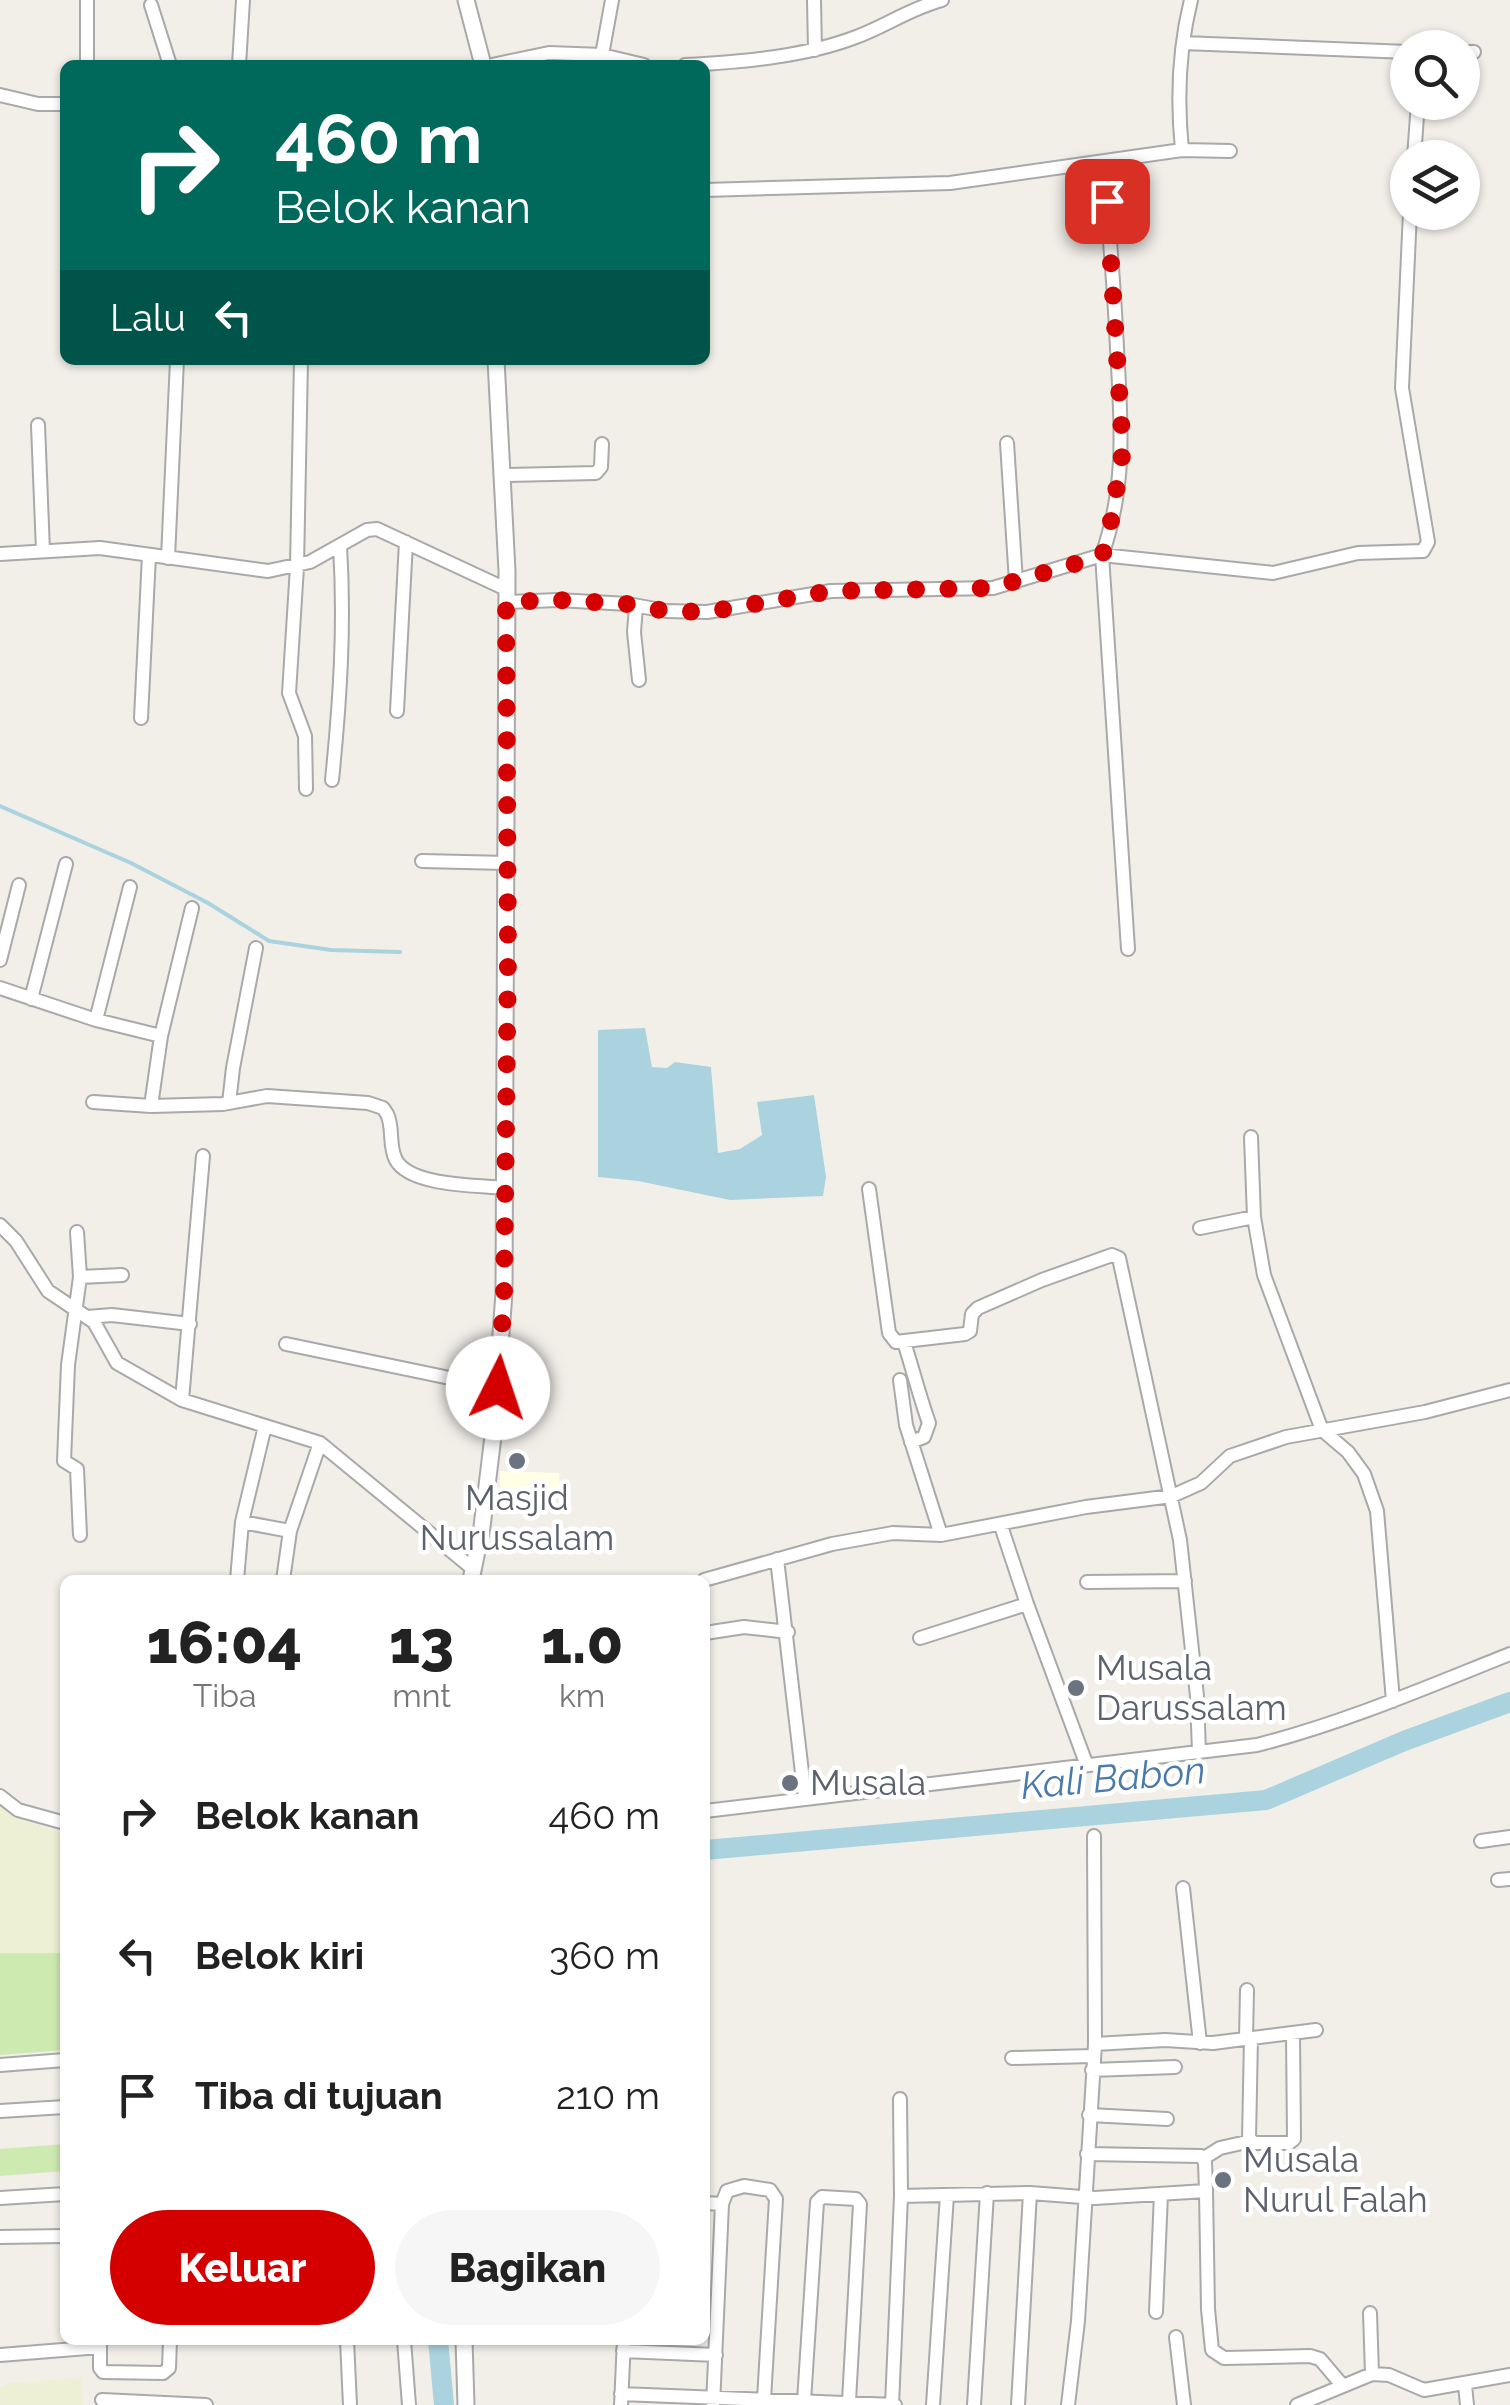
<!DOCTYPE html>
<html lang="id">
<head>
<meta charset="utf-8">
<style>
  :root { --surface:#fff; --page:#f6f6f6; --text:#222; --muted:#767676; --accent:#d40000 }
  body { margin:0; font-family:Raleway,sans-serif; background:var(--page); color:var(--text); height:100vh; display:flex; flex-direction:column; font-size:38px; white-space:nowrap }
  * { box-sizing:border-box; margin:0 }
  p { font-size:32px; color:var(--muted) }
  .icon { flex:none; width:55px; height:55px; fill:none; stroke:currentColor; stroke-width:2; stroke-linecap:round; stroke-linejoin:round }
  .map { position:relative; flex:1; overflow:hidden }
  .panel { position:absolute; left:60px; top:1575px; width:650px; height:770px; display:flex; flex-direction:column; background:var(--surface); border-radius:15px; box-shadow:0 2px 8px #0004 }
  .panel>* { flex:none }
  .guide { position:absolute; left:60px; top:60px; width:650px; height:305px; border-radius:15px; box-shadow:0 2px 8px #0004; background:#00695c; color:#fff; overflow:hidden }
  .controls { position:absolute; left:1390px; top:30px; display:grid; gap:20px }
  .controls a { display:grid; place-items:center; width:90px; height:90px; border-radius:50%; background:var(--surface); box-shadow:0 2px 8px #0004; font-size:50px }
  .pin { position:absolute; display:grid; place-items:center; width:85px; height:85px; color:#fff; margin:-42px; border-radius:20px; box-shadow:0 5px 15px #0006 }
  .me { position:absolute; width:110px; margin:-55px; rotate:4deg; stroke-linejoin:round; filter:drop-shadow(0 0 8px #0008) }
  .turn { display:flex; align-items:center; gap:35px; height:210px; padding:0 50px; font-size:45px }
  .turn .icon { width:130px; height:130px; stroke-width:2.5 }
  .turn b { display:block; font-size:70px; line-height:85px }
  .then { display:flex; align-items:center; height:95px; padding:0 50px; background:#0003; gap:20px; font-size:38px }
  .eta { display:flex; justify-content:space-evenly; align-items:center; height:170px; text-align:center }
  .eta b { font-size:60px; font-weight:800; line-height:70px }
  .primary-button { display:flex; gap:20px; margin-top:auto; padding:20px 50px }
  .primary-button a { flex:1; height:115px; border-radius:60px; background:var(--accent); color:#fff; font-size:40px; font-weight:800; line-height:115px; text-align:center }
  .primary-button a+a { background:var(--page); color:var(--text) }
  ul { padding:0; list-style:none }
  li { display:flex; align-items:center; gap:30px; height:140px; padding:0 50px }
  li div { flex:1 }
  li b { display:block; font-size:38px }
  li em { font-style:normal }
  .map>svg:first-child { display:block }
  .education { fill:#ffffe5 }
  .farmland { fill:#eef0d5 }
  .grass { fill:#cdebb0 }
  .water { fill:#aad3df }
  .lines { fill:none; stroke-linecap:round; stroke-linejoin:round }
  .stream { stroke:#aad3df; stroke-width:4 }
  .river { stroke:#aad3df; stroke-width:20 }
  .minor-casing { stroke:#a9a9a9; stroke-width:16 }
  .tertiary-casing { stroke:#a9a9a9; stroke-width:19 }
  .minor { stroke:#fff; stroke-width:12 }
  .tertiary { stroke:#fff; stroke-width:15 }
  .route { stroke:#d40000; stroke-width:18; stroke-dasharray:0 32.4 }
  .worship-dot { fill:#6b7280; stroke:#fff; stroke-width:4 }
  .labels { text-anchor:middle; stroke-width:9; stroke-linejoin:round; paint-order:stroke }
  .worship-label { font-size:35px; fill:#5b616d; stroke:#fff; text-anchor:start }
  .water-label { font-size:38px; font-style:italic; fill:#4a7aab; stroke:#fff }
</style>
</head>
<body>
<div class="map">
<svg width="1510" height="2405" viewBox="0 0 1510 2405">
  <rect width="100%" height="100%" fill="#f2efe9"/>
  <path class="education" d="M500,1471L559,1473L560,1498H500Z"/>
  <path class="farmland" d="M0,1803L16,1817L64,1834L60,1870L65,1872V1953H0Z
    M81,2378L83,2405H0V2388L9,2383Z"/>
  <path class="grass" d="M0,1953H65V2050L0,2055Z
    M65,2144V2171L0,2176V2149Z"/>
  <path class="water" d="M645,1028L652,1067L667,1068L675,1062L711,1067L718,1153L740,1149L762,1135L757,1102L814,1095L826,1177L823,1196L730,1200L638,1181L598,1177V1030Z"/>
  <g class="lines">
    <path class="stream" d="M0,806L131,863L208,903L269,941L331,950L400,952"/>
    <path class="river" d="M705,1850L1266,1800L1404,1741L1510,1702
      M438,2340L444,2405"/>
    <g class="minor-casing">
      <path id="minor" d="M87,0V65
        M814,0L815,50
        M151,5L170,65
        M1183,43L1408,52
        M1462,52H1474
        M602,55L612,0
        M239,65L243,0
        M492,65L549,53L602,55L644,65
        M685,65C741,62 804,57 856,37C886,26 911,8 942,0
        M0,95L38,104H65
        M1182,150C1177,101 1179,48 1191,0
        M1414,158L1418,102
        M1103,163C1109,225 1114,286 1117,348C1121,422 1127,484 1102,555L1128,949
        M705,190L950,183L1182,150L1230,151
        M301,360L297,567L289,693L305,736L306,789
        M38,425L43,551
        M1007,443L1016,582
        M503,475L596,473L601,467L602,444
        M0,554L100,548L268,571L310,562L367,530L377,529L506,589
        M168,558L177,360
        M506,602L558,600L628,604L666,611L707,612L831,591L993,588L1102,555L1273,573L1358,553L1423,551L1428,542L1402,388L1410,212
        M636,606L634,632L639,680
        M397,711L406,542
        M141,718L149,555
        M332,780C340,701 345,625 340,546
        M422,861L506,863
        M0,960L19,885
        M0,988L96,1020L161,1036
        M31,999L66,864
        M96,1020L130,887
        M93,1102L151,1106L223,1104L267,1096L368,1103L383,1108L387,1114C394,1128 388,1145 396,1160C410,1186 476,1185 503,1188
        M229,1103L233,1068L256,948
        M151,1106L161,1036L192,908
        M1251,1137L1254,1217L1264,1275L1322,1430L1348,1452L1364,1474L1377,1511L1393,1701
        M869,1189L889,1333L896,1342L965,1334L970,1331L972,1314L978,1308L1042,1280L1112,1255L1119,1258L1180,1540L1197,1696L1199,1753
        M0,1225L16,1241L48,1291L94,1322L117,1363L182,1400L320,1443L472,1568
        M1200,1228L1254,1217
        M77,1232L80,1277L68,1365L64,1461L77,1469L80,1535
        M80,1277L122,1275
        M87,1317L112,1315L190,1324
        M904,1342C913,1370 919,1395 929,1423L924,1437L911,1442
        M286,1344L498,1388
        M900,1380L906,1425L941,1535
        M182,1400L203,1156
        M242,1522L290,1531
        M1001,1526L1027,1604L1086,1763
        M777,1559L805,1798
        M237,1580L242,1522L265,1426
        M283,1580L290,1531L320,1443
        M704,1580L832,1544L893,1533L941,1535L1086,1507L1172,1496L1201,1483L1230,1456L1286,1437L1425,1412L1510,1390
        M1087,1582L1185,1581
        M705,1633L744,1627L788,1632
        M920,1638L1027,1604
        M0,1796L18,1810L65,1823
        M705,1811L1257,1745C1344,1723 1427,1687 1510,1654
        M1481,1841L1510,1837
        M1498,1880L1510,1879
        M1183,1888L1200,2043
        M1251,2038L1249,2139L1255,2143H1289L1294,2139L1293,2033
        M1246,2039L1247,1990
        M1095,2044L1165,2040L1213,2043L1316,2030
        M1012,2058L1093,2056
        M0,2065L65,2060
        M1092,2070L1175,2067
        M0,2111L65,2107
        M1089,2115L1167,2119
        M1204,2158L1220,2148L1251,2141
        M1206,2191L1208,2309L1212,2350L1224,2358L1310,2356L1320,2359L1342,2385
        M901,2196L1030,2193L1095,2198L1206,2191L1205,2162L1201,2156L1087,2154
        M0,2198L65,2194
        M705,2203L722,2204
        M0,2237L65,2236
        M1156,2312L1161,2194
        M1370,2313L1372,2374
        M1176,2337L1184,2405
        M100,2340V2368L103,2372L163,2373L169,2368L170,2340
        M347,2340L350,2405
        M404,2340L409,2405
        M623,2351L716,2355
        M0,2355L100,2347
        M1465,2385L1467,2405
        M621,2394L895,2405
        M102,2400L206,2405
        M804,2401L817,2202L822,2197L856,2199L860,2204L849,2401
        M621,2405L624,2340
        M713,2405L722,2204L727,2191L744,2186L770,2190L776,2199L764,2399
        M892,2405L901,2196L900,2099
        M933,2405L947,2195
        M974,2405L987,2193
        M1018,2405L1030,2193
        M1068,2405L1078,2321L1095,2044L1094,1836
        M1297,2405L1372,2374L1389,2375L1424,2390L1510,2375"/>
    </g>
    <g class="tertiary-casing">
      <path id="tertiary" d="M466,0L483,65
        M471,1580L482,1527L494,1428L504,1293L507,571L496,360
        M464,2340L466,2405"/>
    </g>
    <use href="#minor" class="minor"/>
    <use href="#tertiary" class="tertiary"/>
  </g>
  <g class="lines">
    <path class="route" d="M498,1388L504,1294L508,956L506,602L558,600L628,604L666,611L707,612L831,591L992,588L1102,556L1108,539L1123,450L1107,201"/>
  </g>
  <g class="worship-dot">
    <circle cx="517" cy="1461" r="10"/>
    <circle cx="1076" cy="1688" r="10"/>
    <circle cx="790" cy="1783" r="10"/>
    <circle cx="1223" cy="2180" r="10"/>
  </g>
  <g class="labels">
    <g class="worship-label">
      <text x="517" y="1510" text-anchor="middle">Masjid<tspan x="517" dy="40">Nurussalam</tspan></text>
      <text x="1096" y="1680">Musala<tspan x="1096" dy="40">Darussalam</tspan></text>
      <text x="810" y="1795">Musala</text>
      <text x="1243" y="2172">Musala<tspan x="1243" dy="40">Nurul Falah</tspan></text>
    </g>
    <g class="water-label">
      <text transform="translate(1113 1778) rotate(-5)" y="13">Kali Babon</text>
    </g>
  </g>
</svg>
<div class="controls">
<a><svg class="icon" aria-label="search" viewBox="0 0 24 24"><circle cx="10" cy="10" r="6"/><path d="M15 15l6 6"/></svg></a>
<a><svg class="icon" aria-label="layers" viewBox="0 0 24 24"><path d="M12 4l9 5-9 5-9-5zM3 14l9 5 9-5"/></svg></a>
</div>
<div class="pin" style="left:1107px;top:201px;background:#d93025"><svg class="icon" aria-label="arrive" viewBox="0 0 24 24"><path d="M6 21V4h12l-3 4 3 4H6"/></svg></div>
<svg class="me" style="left:498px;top:1388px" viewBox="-20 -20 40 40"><circle r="19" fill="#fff"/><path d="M0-13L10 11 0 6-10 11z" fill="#d40000"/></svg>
<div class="guide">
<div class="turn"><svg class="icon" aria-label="right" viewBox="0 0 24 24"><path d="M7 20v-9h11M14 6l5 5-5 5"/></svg><div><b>460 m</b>Belok kanan</div></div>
<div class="then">Lalu<svg class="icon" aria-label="left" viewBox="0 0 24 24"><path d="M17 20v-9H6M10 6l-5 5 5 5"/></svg></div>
</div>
<section class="panel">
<div class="eta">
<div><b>16:04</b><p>Tiba</p></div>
<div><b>13</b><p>mnt</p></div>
<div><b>1.0</b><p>km</p></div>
</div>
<ul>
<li><svg class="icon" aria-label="right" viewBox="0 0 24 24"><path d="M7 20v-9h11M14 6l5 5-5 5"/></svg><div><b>Belok kanan</b></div><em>460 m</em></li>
<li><svg class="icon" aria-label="left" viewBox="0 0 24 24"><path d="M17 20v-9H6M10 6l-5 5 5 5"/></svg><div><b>Belok kiri</b></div><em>360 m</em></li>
<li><svg class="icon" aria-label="arrive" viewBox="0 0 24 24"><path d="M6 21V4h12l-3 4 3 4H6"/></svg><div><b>Tiba di tujuan</b></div><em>210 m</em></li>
</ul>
<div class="primary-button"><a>Keluar</a><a>Bagikan</a></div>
</section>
</div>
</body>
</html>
